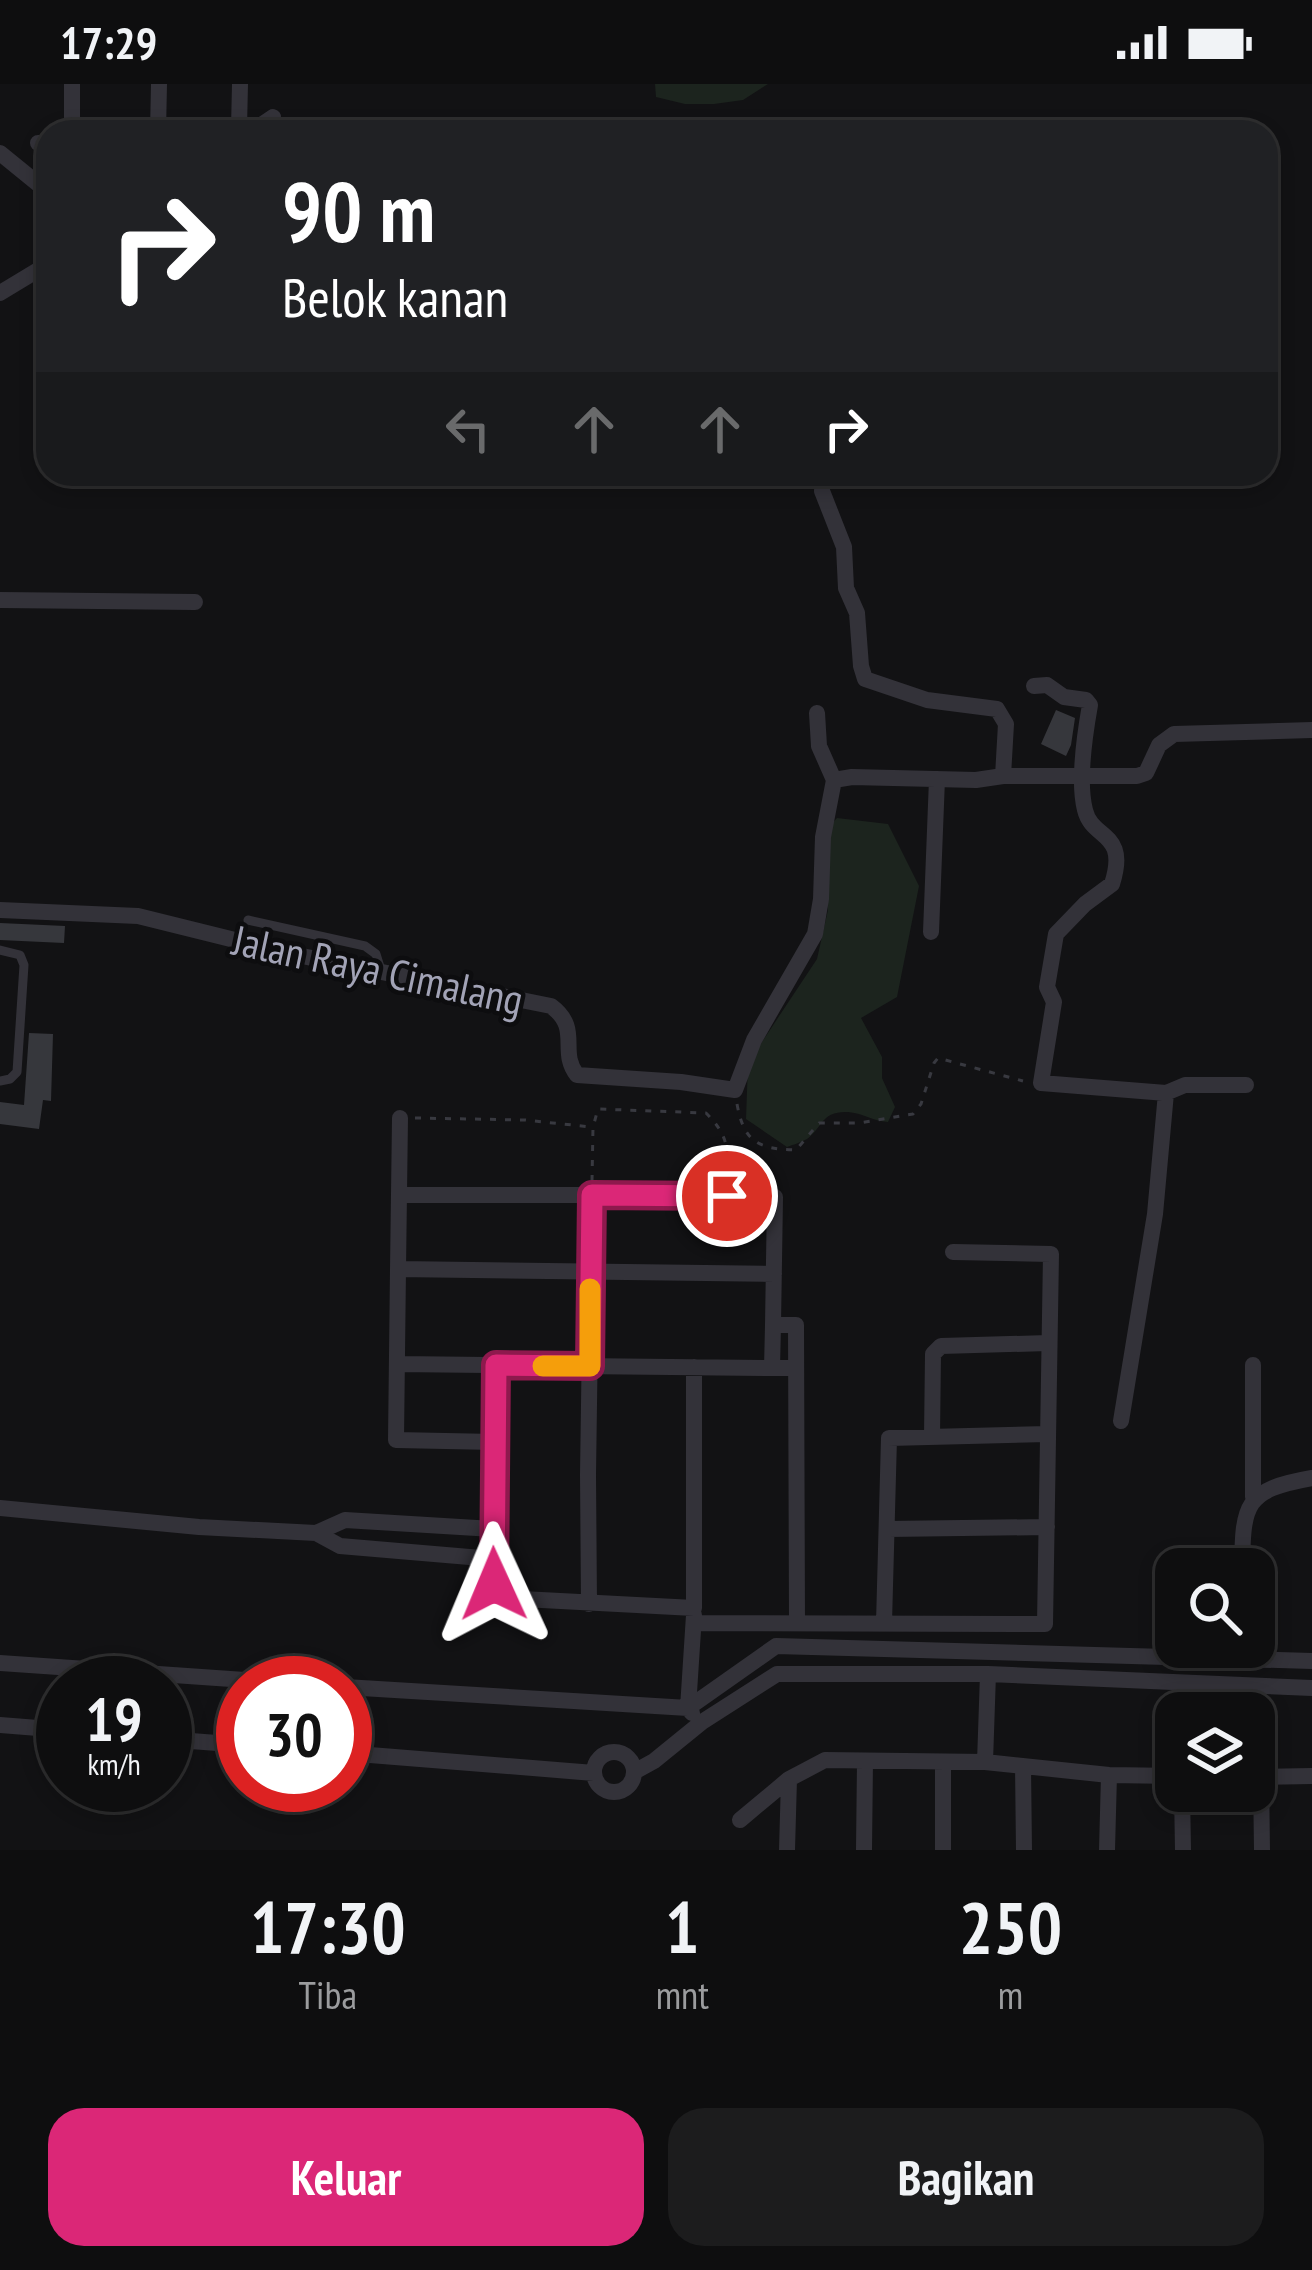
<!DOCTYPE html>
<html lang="id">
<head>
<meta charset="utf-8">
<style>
  :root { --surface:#0e0e0f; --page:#1c1c1d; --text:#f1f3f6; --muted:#9b9c9e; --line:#2e2e2f; --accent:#db2777 }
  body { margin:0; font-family:"PT Sans Narrow",sans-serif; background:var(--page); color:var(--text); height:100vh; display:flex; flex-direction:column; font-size:45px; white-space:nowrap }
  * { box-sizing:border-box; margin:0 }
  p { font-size:39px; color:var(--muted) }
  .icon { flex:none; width:66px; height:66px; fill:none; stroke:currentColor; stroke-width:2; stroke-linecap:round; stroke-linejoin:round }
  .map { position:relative; height:1766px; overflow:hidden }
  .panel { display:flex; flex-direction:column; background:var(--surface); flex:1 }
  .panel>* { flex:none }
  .guide { position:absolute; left:36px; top:36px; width:1242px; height:366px; border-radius:36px; box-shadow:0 6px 18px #0003,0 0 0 3px var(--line); background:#202124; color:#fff; overflow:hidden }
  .tools { position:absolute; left:1155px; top:1464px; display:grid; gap:24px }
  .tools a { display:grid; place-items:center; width:120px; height:120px; border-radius:24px; background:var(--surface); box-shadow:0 6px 18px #0003,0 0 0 3px var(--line); font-size:60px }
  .speed { position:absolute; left:36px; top:1572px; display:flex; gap:24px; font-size:60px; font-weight:700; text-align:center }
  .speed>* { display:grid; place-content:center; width:156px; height:156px; border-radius:50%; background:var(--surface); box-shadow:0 6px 18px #0003,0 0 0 3px var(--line); line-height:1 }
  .speed small { font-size:30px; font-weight:400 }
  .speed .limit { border:18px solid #d22; background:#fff; color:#111 }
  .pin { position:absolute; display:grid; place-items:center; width:102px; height:102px; color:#fff; margin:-51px; border:6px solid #fff; border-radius:50%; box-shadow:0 3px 12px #0007 }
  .me { position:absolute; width:132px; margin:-66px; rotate:359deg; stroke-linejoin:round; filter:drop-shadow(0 0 9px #0008) }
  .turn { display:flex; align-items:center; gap:42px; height:252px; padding:0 48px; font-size:54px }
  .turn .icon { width:156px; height:156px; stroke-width:2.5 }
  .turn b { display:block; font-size:84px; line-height:102px }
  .lanes { display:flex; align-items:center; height:114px; padding:0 48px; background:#0003; justify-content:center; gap:60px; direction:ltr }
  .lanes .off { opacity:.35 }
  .eta { display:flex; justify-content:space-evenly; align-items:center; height:204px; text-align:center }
  .eta b { font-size:72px; font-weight:800; line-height:84px }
  .action { display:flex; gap:24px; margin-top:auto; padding:24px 48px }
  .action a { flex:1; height:138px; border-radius:36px; background:var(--accent); color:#fff; font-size:48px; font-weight:800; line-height:138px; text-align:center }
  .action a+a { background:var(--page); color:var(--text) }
  .status { display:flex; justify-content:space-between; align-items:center; height:84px; padding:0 60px; background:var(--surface); direction:ltr }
  .status svg { height:33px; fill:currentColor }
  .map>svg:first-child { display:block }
  .green { fill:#1c241e }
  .building { fill:#36373c }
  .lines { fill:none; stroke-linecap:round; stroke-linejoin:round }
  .path { stroke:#383940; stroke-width:3; stroke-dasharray:6 9; stroke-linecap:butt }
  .lane { stroke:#333239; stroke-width:9 }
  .street { stroke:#333239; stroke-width:16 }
  .route-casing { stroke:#8e194d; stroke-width:30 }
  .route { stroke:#db2777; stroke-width:21 }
  .slow { stroke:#f59e0b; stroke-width:21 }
  .labels { text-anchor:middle; stroke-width:9; stroke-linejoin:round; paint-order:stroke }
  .street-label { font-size:42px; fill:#a2a3b6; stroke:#0d0d0f }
</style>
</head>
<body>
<div class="status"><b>17:29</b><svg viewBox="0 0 49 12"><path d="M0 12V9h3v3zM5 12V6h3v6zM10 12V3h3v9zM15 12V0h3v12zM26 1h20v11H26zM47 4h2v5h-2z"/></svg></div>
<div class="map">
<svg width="1312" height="1766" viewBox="0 0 1312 1766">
  <rect width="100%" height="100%" fill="#121214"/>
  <path class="green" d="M655,0H768L743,16L714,20H685L656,13Z
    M837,734L888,740L919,802L897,913L861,934L882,973V994L895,1023L888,1038C873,1037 862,1029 848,1028C821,1027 824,1042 807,1055C802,1058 792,1061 787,1063L746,1035L748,979L817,875L828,826L824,760L827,745Z"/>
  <path class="building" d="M1056,626L1075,634L1071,661L1066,672L1041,660Z
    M0,839L65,842L64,859L0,856Z
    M29,949L53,950L51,1017L43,1016L39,1045L0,1040V1018L24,1021Z"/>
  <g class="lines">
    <path class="path" d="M737,1020C744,1059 759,1065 796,1066L819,1039H859L913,1030L921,1020L934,979L938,974L1023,997
      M415,1034L525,1036L591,1043
      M592,1097L593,1043L598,1025L706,1029C729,1052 728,1065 728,1096"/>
    <path class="lane" d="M248,836L365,862L376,870L381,886
      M0,866L20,871L24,881L17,988L10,995L0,997"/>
    <path class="street" d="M72,0V48
      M239,44L240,0
      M158,48L159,0
      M251,48L273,33
      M38,59H48
      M0,69L48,108
      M0,209L48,180
      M822,407L844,463L846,504L857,529L861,582L865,595L927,616L997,625L1006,640L1003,692
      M0,516L195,518
      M1034,602L1047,601L1064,613L1086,616L1090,621C1085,649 1078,699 1085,726C1092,756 1129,747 1112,800L1085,820L1056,850L1047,903L1054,918L1041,999L1166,1009L1185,1001H1246
      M817,629L819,662L834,696
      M0,826L138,832L287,869L551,922C582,945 558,967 577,991L681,998L735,1006L754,956L815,850L821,815L823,753L834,696L852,693L976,696L1003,692H1137L1146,689L1159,661L1174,650L1312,646
      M931,848L937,695
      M399,1111H592
      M398,1185L400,1034
      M397,1280L772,1284
      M496,1281L493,1475L497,1511L505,1514L694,1524V1283
      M1253,1281V1413
      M796,1284H772L773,1241H796L797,1538
      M1121,1337L1155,1130L1166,1009
      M932,1352L933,1270L941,1262L1048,1259
      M495,1358L396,1356L398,1185L774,1190
      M0,1424L199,1443L316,1449
      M888,1445L1047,1443
      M493,1475L340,1462L316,1449L345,1436L493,1445
      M1242,1485C1243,1420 1244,1406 1312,1394
      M589,1520L588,1391L592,1111L775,1113L773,1241
      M694,1539L1045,1540L1051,1170L953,1168
      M884,1539L889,1354L1047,1350
      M0,1579L287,1599
      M988,1590L985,1678L1109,1691L1176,1692
      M345,1603L688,1624L776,1562L1312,1577
      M692,1629L688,1624L694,1531
      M0,1641L63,1646
      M165,1655L243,1661
      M594 1688a20 20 0 1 1 40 0a20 20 0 1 1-40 0Z
      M345,1669L594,1689
      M943,1678V1766
      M1023,1682L1024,1766
      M634,1688L654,1677L702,1638L777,1590H988L1312,1604
      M1254,1693H1261L1262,1766
      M1261,1693L1312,1692
      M1182,1707L1183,1766
      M740,1736L789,1695L825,1676L985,1678
      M787,1766L789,1695
      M864,1766L865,1677
      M1107,1766L1109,1691"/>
  </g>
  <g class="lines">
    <g class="route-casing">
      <path id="route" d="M494,1500L496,1281L590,1282L592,1111L727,1112"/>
    </g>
    <use href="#route" class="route"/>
    <path class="slow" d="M543,1282H590V1205"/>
  </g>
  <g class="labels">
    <g class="street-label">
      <text transform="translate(378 886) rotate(12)" y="15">Jalan Raya Cimalang</text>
    </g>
  </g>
</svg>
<div class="tools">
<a><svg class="icon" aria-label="search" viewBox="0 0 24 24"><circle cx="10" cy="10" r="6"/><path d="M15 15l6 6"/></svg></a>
<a><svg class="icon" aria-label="layers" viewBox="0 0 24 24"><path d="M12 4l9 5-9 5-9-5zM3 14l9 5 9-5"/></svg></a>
</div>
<div class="speed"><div>19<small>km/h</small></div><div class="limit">30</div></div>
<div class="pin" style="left:727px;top:1112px;background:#d93025"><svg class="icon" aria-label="arrive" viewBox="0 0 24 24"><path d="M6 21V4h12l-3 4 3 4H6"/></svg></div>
<svg class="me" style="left:494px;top:1500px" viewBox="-20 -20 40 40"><path d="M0-17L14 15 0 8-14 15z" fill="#db2777" stroke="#fff" stroke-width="4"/></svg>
<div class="guide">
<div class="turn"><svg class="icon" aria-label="right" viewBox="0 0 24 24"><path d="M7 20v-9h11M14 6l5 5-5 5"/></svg><div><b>90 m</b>Belok kanan</div></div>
<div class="lanes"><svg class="icon off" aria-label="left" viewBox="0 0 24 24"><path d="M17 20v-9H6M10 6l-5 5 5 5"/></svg><svg class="icon off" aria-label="ahead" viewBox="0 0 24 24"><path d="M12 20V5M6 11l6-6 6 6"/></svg><svg class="icon off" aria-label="ahead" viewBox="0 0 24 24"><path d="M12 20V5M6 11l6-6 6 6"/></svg><svg class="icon" aria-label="right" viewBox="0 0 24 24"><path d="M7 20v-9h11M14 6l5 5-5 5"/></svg></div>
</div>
</div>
<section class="panel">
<div class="eta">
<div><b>17:30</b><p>Tiba</p></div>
<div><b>1</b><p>mnt</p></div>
<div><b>250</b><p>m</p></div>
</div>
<div class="action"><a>Keluar</a><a>Bagikan</a></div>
</section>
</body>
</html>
